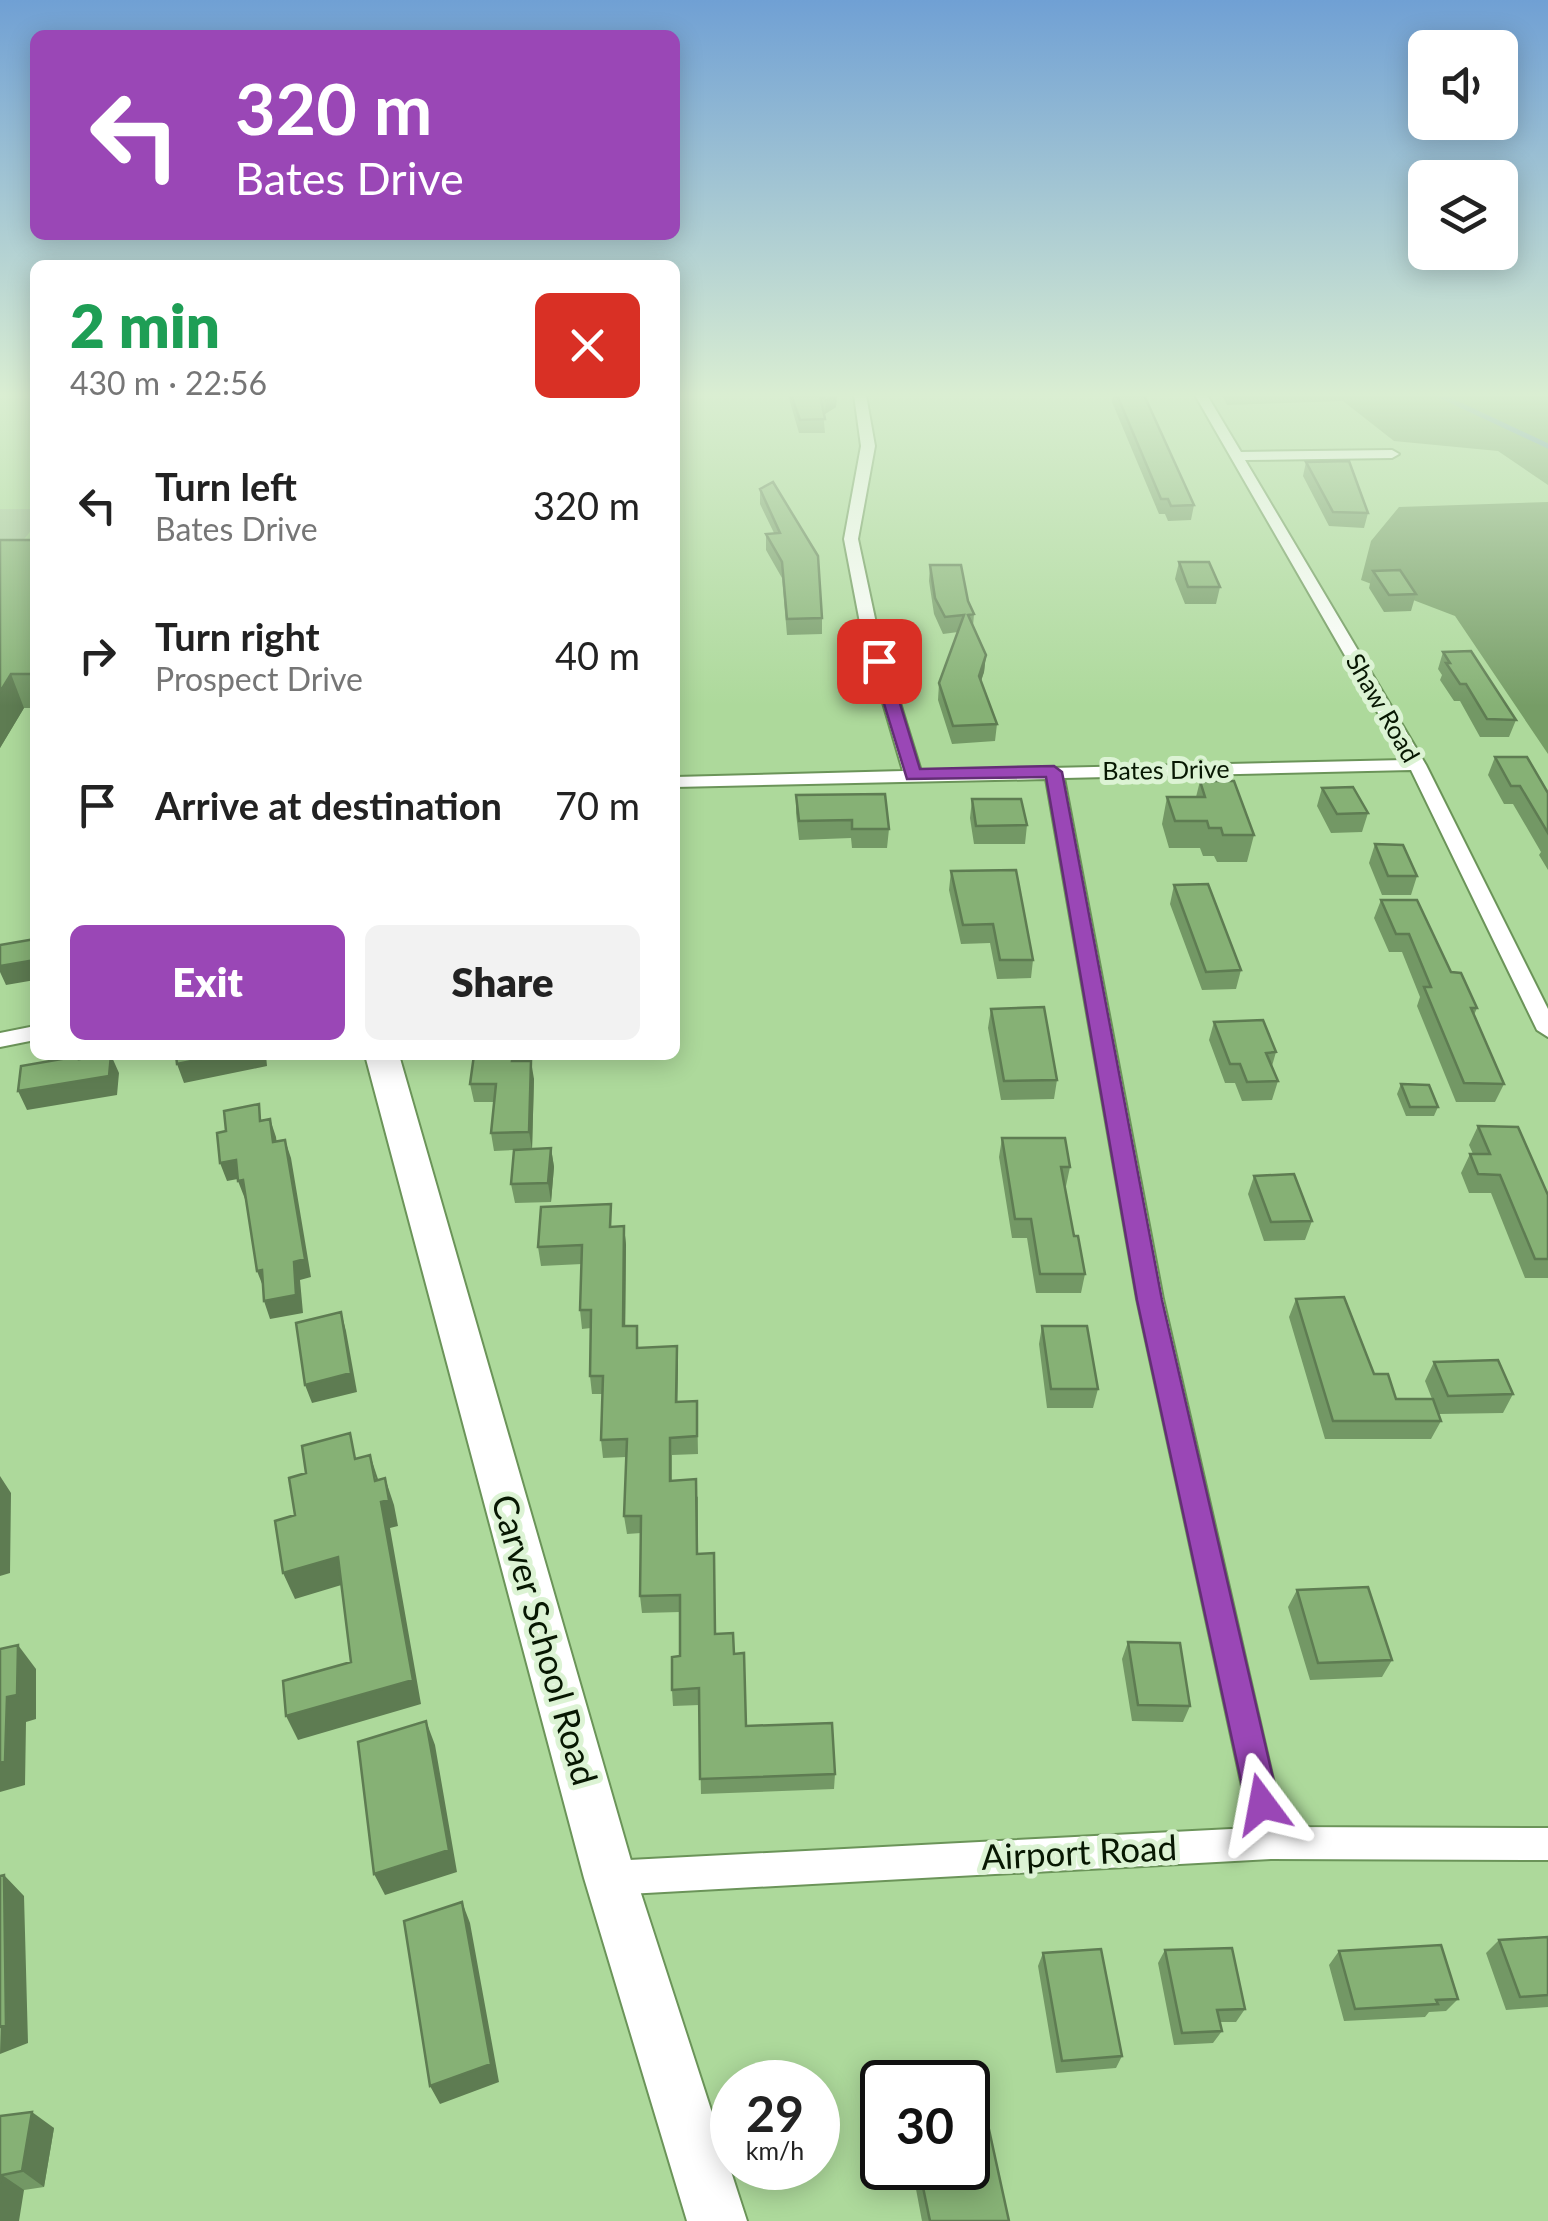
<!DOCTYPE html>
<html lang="en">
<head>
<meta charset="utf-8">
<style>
  :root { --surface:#fff; --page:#f2f2f2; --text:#222; --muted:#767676; --accent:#9a47b6 }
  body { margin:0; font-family:Lato,sans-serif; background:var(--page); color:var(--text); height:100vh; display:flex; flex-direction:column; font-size:38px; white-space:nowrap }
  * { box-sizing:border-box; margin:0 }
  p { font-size:32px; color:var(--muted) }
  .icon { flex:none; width:55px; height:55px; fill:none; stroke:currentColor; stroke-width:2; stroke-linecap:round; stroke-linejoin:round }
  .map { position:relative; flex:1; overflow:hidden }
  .side { position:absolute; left:30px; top:260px; width:650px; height:800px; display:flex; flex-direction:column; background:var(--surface); border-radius:15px; box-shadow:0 5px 25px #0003 }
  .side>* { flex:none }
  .hud { position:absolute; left:30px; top:30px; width:650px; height:210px; border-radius:15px; box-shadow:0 5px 25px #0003; background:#9a47b6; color:#fff; overflow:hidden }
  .tools { position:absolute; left:1408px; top:30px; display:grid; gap:20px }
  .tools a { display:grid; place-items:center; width:110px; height:110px; border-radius:15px; background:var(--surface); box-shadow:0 5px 25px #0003; font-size:50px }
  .speed { position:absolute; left:710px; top:2060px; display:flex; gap:20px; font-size:50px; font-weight:700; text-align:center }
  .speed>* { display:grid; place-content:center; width:130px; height:130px; border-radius:50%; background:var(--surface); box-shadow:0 5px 25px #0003; line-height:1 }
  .speed small { font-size:25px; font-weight:400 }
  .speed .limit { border:5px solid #111; border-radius:15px; background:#fff; color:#111 }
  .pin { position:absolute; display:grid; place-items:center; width:85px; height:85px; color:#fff; margin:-42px; border-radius:20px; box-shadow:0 5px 15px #0006 }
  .me { position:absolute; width:110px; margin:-55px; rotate:347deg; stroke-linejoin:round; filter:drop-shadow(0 0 8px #0008) }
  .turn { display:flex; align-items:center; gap:35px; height:210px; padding:0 40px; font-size:45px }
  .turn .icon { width:130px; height:130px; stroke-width:2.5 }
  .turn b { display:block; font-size:70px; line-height:85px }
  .round { display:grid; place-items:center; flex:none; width:105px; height:105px; border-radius:15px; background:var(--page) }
  .summary { display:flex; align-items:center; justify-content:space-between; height:170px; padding:0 40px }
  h1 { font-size:60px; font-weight:800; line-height:75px; color:#1e9e55 }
  .cta { display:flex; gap:20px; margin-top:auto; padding:20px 40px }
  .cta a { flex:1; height:115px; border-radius:15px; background:var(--accent); color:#fff; font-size:40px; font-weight:800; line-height:115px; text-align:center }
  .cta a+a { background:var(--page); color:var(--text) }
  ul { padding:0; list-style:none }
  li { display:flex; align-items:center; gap:30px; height:150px; padding:0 40px }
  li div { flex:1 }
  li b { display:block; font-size:38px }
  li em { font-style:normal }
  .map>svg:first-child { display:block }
  .green { fill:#a6c49a }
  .forest { fill:#769d66 }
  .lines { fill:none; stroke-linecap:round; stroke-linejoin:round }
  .stream { stroke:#5d82b5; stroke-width:5 }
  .minor-casing { stroke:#6b9459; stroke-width:4 }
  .primary-casing { stroke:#6b9459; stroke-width:4 }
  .minor { fill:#fff; fill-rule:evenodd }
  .primary { fill:#fff; fill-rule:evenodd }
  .wall { fill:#739865 }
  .shaded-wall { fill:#5e7c52 }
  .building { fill:#86b175; stroke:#5e7c52; stroke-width:2.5 }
  .route { fill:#9a47b6; stroke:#642e76; stroke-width:2.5 }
  .labels { text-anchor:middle; stroke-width:10; stroke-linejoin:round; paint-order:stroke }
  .far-street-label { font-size:25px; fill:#071702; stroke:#dcf3d4 }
  .near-street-label { font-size:35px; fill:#071702; stroke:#dcf3d4 }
</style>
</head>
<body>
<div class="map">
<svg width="1548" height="2221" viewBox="0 0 1548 2221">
  <rect width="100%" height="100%" fill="#add99b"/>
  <path class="green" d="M0,509H35V525L15,551H0Z"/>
  <path class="forest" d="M1222,395H1548V485L1498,451L1394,441L1343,401L1227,405Z
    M1548,502V754L1455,616L1361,580L1371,541L1399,507Z"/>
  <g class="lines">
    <path class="stream" d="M1439,395L1548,446"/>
    <g class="minor-casing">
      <path id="minor" d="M854,395H866L875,446L858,539L877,628L921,771L1405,760L1195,395H1207L1241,452L1392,450L1399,454L1392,458L1245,460L1426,765L1548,1009V1037L1537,1030L1411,770L1064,778L1163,1299L1284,1827L1548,1828V1860L1271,1859L610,1895L598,1890L593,1878L598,1866L610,1861L1251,1828L1137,1299L1046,779L675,787V777L903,771L861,628L844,539L861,446Z
        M35,1026V1040L0,1047V1033Z"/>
    </g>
    <g class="primary-casing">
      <path id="primary" d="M365,1055H399L636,1878L747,2221H687L584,1878Z"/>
    </g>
    <use href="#minor" class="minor"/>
    <use href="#primary" class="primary"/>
  </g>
  <path class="wall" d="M788,395H837L836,407L825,414L823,411L825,433H799Z
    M1113,395H1144L1194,505L1191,520L1168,521L1165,514H1159L1112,402Z
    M1306,462L1368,513L1364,528L1329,526L1303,476Z
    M760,489L822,618V634L787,635L782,578L766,550V534L774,533L760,504Z
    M0,540H35V708H24L0,748Z
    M1179,562L1220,587L1216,604H1185L1175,579Z
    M930,565L968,601L974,614L973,626L986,655L984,672L981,681L997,724L995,741L952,744L938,700L939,683L958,632L943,634L934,614L929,581Z
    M1373,571L1416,594L1411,611L1384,612L1369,588Z
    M1443,652L1516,720L1509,737H1480L1460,701H1454L1440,680L1442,675L1438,669Z
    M1495,757L1548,793V870L1539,855L1541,852L1513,804H1504L1488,775Z
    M1200,781L1254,835L1247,862H1217L1214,856H1203L1200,848H1169L1162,824L1167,797H1196Z
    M1322,788L1368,813L1362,832L1331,833L1317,806Z
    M796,795L889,829L887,848H852L851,838L799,840L796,813Z
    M972,799L1027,825L1025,844H974L970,818Z
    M1375,844L1417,876L1411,895H1382L1369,863Z
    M951,871L1033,960L1031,978L997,979L990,943L961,944L949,890Z
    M1174,885L1241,970L1236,989L1202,990L1170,904Z
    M1381,900L1451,972L1477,1008L1474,1015L1504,1084L1495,1102H1456L1417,1006L1420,997L1402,952H1389L1374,918Z
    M991,1009L1057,1080L1054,1099L1001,1100L988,1028Z
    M1214,1022L1276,1052L1272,1066L1278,1081L1272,1100L1242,1101L1235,1083H1225L1209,1040Z
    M468,1055H514L515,1061L534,1079L532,1149L551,1148L554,1167L551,1202L515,1203L511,1184L514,1150L494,1151L491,1133L494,1102H474L470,1084L474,1057H468Z
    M1401,1084L1438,1107L1434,1116H1406L1397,1094Z
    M1478,1126L1548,1195V1278H1525L1491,1193H1469L1461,1173L1470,1154H1473L1469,1145Z
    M1002,1138L1070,1167L1066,1186H1064L1074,1236L1085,1274L1081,1293H1036L1027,1238H1012L999,1157Z
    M1254,1176L1312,1221L1305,1240L1264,1241L1248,1194Z
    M624,1226L626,1245L625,1326L639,1348L677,1346V1402L697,1401L698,1454L672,1455V1481L698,1497V1554L716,1634L734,1654L746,1726L835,1774L834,1789L701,1794L699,1705L673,1706L672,1690L680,1656V1612L642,1613L640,1596L641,1533L627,1534L624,1516L626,1457L603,1458L601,1440L603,1394H592L590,1376L591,1328L582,1329L580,1310L582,1264L541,1266L538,1247L613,1227Z
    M1296,1299L1374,1374L1396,1399H1432L1425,1381L1434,1362L1513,1394L1503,1413L1439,1414L1441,1421L1431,1439H1325L1289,1317Z
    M1042,1326L1098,1389L1093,1408H1047L1039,1344Z
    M1297,1590L1392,1660L1382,1677L1310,1680L1288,1607Z
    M1128,1642L1190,1706L1183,1722L1132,1721L1122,1659Z
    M1548,1937V2007L1506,2010L1486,1953L1499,1940Z
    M1165,1950L1245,2009L1236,2022H1220L1222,2031L1213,2043L1174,2045L1158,1963Z
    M1339,1951L1458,1999L1446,2011L1429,2012L1425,2017L1344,2021L1329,1965Z
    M1043,1953L1122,2056L1116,2068L1056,2073L1038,1966Z
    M0,2116L54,2128L44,2187L24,2190L0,2221Z
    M912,2168H968L1009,2221H922Z"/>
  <path class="shaded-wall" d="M834,395H837L836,407L825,414L826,401Z
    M986,655L984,672L977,693L979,676Z
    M11,674L24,708L0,748V692Z
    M35,960V980L6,985L0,972V966Z
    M111,1055L119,1073L117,1095L27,1110L18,1091Z
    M220,1055H266L267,1066L184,1083L177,1064Z
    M531,1061L534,1079L532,1150L529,1132Z
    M270,1119L276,1137L279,1160L273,1142Z
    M285,1140L291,1158L311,1277L300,1280L303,1313L270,1319L264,1301Z
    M551,1148L554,1167L551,1202L548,1183Z
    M236,1160L243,1178L227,1181L220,1163Z
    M243,1180L249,1198L245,1199L238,1181Z
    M624,1226L626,1245L625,1345L623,1326Z
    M262,1270L264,1289L257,1271Z
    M341,1312L346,1331L357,1392L312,1403L305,1385Z
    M677,1346L678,1365L677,1420L676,1402Z
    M370,1455L379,1482L385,1478L394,1505L398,1526L390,1528L421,1704L298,1740L286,1716L413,1680L381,1502Z
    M0,1476L11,1493L10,1573L0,1576Z
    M338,1557L348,1583L295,1599L283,1573Z
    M18,1645L36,1669V1719L26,1722L25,1785L0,1792V1763L7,1697Z
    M426,1721L435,1745L457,1872L385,1895L374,1874Z
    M4,1875L24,1896L28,2043L0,2054Z
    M462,1902L470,1923L499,2082L440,2104L430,2086Z
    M32,2112L54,2128L44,2187L22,2171Z
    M2,2175L24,2190L19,2221H0V2183Z"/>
  <path class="building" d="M791,395H820L825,419L800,420Z
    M821,395H834L826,401Z
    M1117,395H1144L1194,505L1171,506L1168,499H1161Z
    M1349,461L1368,513L1333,512L1306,462Z
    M773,482L818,556L822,618L787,619L782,562L766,534L780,533L760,489Z
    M0,540H35V674H11L0,692Z
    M1179,562H1209L1220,587H1188Z
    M930,565H961L968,601L974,614L968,615L986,655L979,676L997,724L953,726L939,683L964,615L945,617L935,598Z
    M1400,570L1416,594L1389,595L1373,571Z
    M1471,651L1516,720L1487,719L1466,684H1460L1446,663H1450L1443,652Z
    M1495,757H1527L1548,793V833L1520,786H1511Z
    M1200,781H1234L1254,835H1223L1221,828H1209L1207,821H1175L1167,797H1205Z
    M1353,787L1368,813L1337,814L1322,788Z
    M885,794L889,829H852V820L799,821L796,795Z
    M972,799H1021L1027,825L976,826Z
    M1375,844L1403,845L1417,876H1388Z
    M1016,870L1033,960H1000L993,924L963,925L951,871Z
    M1208,884L1241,970L1206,972L1174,885Z
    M1381,900H1417L1451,972L1461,973L1477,1008H1471L1504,1084L1464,1083L1424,987H1431L1409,934H1396Z
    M35,939V960L0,966V945Z
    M1044,1007L1057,1080L1004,1081L991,1009Z
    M1263,1020L1276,1052L1266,1053L1278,1081L1247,1082L1240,1064H1230L1214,1022Z
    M111,1055L109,1076L18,1091L21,1066L79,1056V1059Z
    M176,1055H220L177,1064Z
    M474,1055H513L512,1061H531L529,1132L491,1133L496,1084H470Z
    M1401,1084L1429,1085L1438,1107H1410Z
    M259,1104L260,1121L270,1119L273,1142L285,1140L305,1259L294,1262L296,1295L264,1301L262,1270L257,1271L243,1180L238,1181L236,1160L220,1163L217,1133L226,1131L224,1111Z
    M1478,1126L1518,1127L1548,1195V1259H1535L1500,1175L1478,1174L1470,1154H1490Z
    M1002,1138H1065L1070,1167H1061L1074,1236H1078L1085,1274H1040L1031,1219H1015Z
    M551,1148L548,1183L511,1184L514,1150Z
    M1294,1174L1312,1221L1271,1222L1254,1176Z
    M611,1204L610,1227L624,1226L623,1326H637V1348L677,1346L676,1402L697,1401V1436L670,1438V1481L696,1479L697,1554L714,1553L715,1634L733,1633L734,1654L744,1653L746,1726L832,1723L835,1774L700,1779L699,1688L672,1690V1657L680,1656V1595L640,1596L641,1516H624L627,1439L601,1440L603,1376H590L591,1310H580L582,1245L538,1247L541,1207Z
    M1344,1297L1374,1374H1388L1396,1399H1433L1441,1421H1333L1296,1299Z
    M341,1312L351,1373L305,1385L296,1323Z
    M1042,1326H1087L1098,1389H1051Z
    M1498,1360L1513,1394L1448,1396L1434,1362Z
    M350,1433L355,1459L370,1455L375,1481L385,1478L389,1500L381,1502L413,1680L286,1716L283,1681L351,1662L338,1557L283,1573L275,1521L295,1515L289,1478L306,1473L302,1446Z
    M1368,1587L1392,1660L1318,1663L1297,1590Z
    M1128,1642L1180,1643L1190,1706L1138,1705Z
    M18,1645L17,1695L7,1697L5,1761L0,1763V1649Z
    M426,1721L449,1850L374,1874L358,1742Z
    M4,1875L6,2025L0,2027V1876Z
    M462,1902L491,2064L430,2086L404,1921Z
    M1548,1937V1995L1520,1997L1499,1940Z
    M1441,1945L1458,1999L1436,2000L1438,2004L1355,2009L1339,1951Z
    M1232,1948L1245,2009L1217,2010L1222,2031L1182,2033L1165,1950Z
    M1101,1949L1122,2056L1062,2061L1043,1953Z
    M981,2093L1009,2221H930L919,2168H968V2095Z
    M32,2112L22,2171L2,2175L0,2183V2116Z"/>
  <linearGradient id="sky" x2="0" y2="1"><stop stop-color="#70a0d4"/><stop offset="0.56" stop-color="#daeed2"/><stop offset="1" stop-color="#daeed2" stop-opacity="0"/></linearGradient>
  <rect width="1548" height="706" fill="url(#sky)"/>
  <path class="route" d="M879,656L887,661L920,769L1054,766L1062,772L1162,1300L1279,1804L1274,1816L1262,1821L1251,1816L1246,1804L1137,1300L1046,777L907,779L871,661Z"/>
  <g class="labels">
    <g class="far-street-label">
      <text transform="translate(1383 708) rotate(60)" y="9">Shaw Road</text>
      <text transform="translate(1166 770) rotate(-1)" y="9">Bates Drive</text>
    </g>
    <g class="near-street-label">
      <text transform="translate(544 1640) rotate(74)" y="12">Carver School Road</text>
      <text transform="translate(1079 1853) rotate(-3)" y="12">Airport Road</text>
    </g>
  </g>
</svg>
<div class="tools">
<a><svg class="icon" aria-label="sound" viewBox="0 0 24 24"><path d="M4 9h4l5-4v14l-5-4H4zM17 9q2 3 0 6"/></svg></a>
<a><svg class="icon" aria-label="layers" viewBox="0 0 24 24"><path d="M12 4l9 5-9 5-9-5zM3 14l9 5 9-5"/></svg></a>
</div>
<div class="speed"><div>29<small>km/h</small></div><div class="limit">30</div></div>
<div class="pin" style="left:879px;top:661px;background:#d93025"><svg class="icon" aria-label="arrive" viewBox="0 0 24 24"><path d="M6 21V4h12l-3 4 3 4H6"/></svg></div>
<svg class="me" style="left:1262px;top:1804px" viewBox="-20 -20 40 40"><path d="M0-17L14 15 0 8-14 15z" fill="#9a47b6" stroke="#fff" stroke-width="4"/></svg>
<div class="hud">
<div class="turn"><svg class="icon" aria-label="left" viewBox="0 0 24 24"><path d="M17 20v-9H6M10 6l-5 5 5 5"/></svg><div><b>320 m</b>Bates Drive</div></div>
</div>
<section class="side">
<div class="summary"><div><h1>2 min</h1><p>430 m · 22:56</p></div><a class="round" style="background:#d93025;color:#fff"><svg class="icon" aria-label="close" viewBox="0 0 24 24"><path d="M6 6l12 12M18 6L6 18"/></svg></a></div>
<ul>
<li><svg class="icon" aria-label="left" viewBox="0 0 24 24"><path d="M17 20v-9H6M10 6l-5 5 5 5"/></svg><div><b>Turn left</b><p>Bates Drive</p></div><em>320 m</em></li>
<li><svg class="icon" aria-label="right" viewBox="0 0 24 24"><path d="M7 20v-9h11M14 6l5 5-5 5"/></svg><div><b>Turn right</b><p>Prospect Drive</p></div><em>40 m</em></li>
<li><svg class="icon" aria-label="arrive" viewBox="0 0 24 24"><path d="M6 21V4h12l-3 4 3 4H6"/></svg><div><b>Arrive at destination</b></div><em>70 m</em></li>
</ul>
<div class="cta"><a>Exit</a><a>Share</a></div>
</section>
</div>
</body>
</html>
